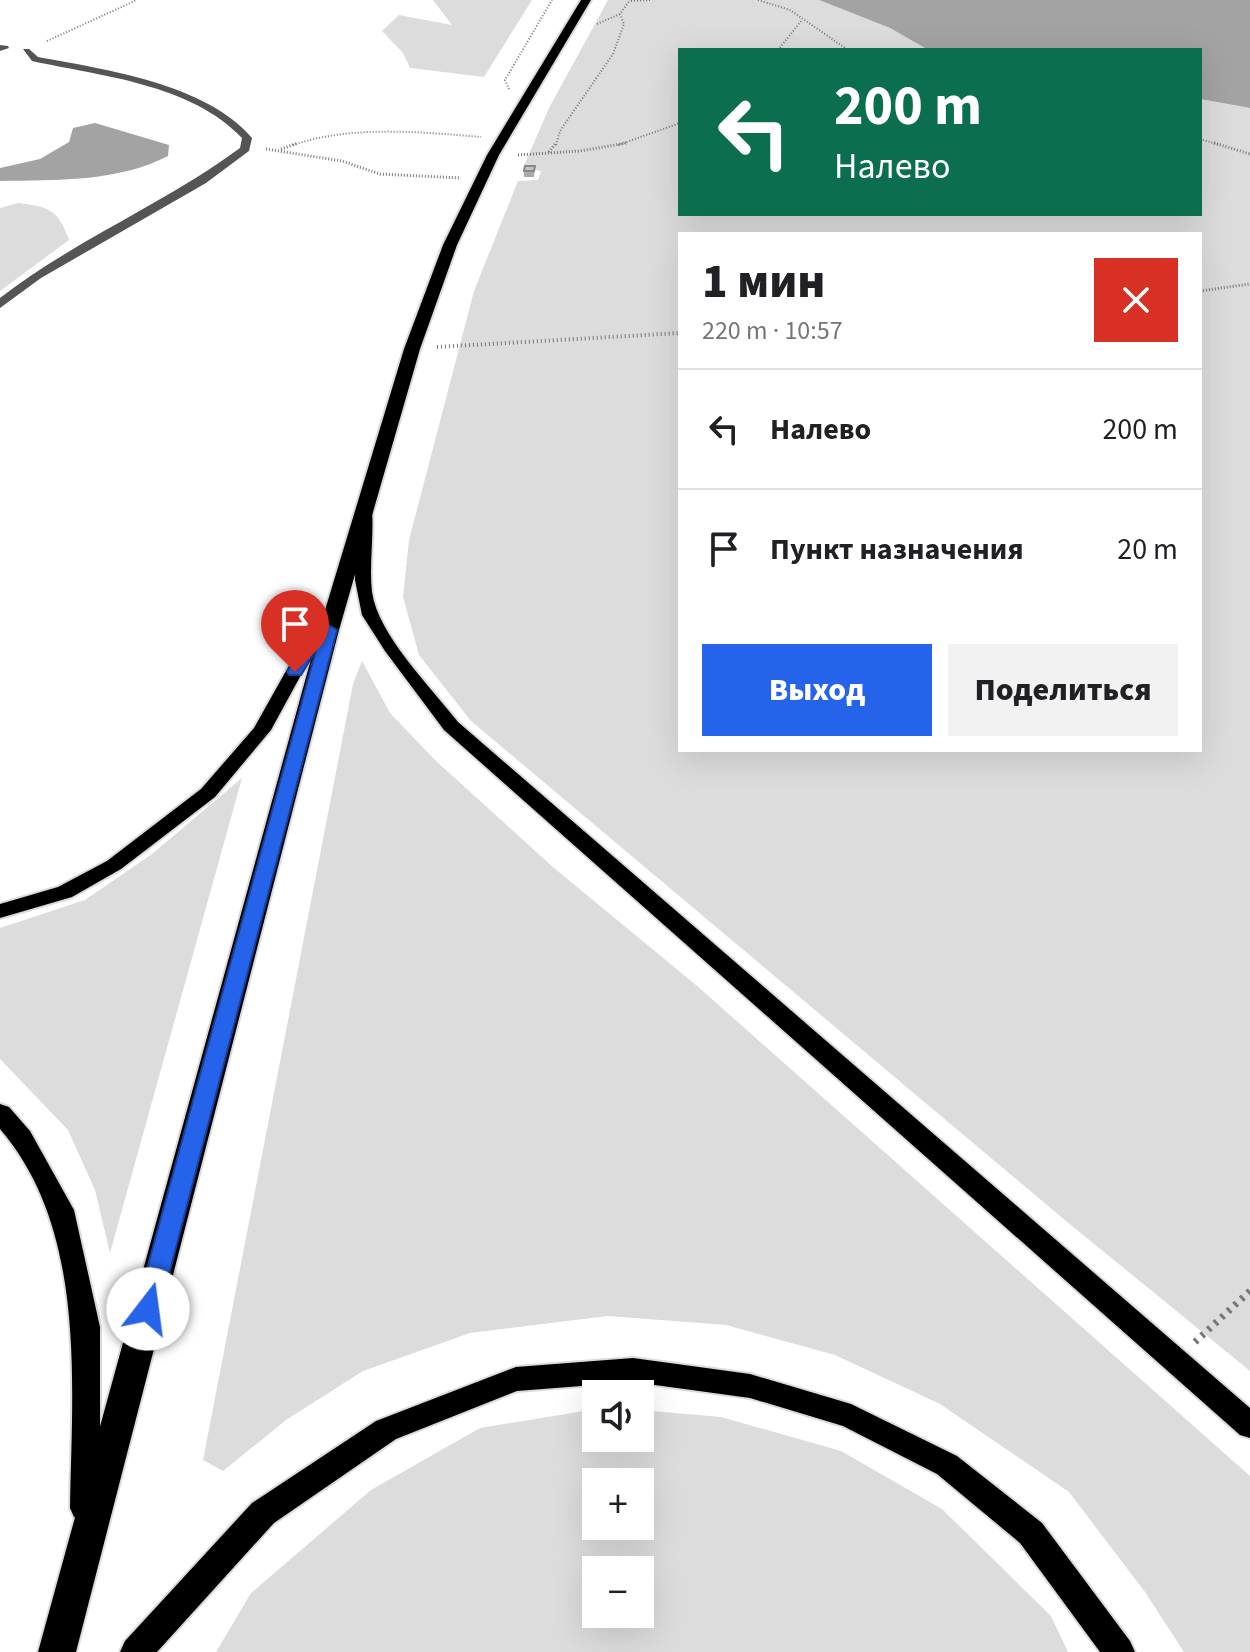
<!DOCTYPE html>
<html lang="ru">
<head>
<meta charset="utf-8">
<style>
  :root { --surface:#fff; --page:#f2f2f2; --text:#202124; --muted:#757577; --line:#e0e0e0; --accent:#2563eb }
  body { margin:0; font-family:"Source Sans 3",sans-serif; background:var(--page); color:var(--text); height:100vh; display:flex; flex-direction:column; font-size:30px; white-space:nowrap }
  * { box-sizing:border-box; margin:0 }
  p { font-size:26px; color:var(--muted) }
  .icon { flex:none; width:44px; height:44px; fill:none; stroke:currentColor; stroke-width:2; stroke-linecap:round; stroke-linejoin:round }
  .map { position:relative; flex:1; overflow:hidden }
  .panel { position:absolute; left:678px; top:232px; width:524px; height:520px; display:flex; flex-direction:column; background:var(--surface); border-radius:0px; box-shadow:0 8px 32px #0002 }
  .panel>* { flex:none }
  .top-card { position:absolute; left:678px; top:48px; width:524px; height:168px; border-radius:0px; box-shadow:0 8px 32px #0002; background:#0b6e4f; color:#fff; overflow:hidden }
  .tools { position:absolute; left:582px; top:1380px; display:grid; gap:16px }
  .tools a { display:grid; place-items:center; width:72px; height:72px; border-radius:0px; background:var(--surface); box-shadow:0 8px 32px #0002; font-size:40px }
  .pin { position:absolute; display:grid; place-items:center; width:68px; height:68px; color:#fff; margin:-82px -34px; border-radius:50% 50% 50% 0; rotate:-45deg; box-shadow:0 0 8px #0007 }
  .pin .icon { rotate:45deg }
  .me { position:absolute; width:88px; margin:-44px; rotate:15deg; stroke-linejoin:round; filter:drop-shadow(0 0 6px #0008) }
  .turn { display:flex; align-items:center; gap:28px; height:168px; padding:0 24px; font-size:36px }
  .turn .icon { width:104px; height:104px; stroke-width:2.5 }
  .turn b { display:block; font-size:56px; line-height:68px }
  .round { display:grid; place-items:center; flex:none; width:84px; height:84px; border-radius:0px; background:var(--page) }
  .summary { display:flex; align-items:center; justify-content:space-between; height:136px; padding:0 24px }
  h1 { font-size:48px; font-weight:800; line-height:60px }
  .action { display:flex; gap:16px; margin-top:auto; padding:16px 24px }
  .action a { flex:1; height:92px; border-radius:0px; background:var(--accent); color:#fff; font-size:32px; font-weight:800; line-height:92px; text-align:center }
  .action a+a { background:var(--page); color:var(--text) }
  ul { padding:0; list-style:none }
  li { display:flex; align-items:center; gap:24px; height:120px; padding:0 24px; border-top:2px solid var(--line) }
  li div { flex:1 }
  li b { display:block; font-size:30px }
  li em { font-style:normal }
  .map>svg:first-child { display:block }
  .green { fill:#dcdcdc; fill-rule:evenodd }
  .water { fill:#a3a3a3 }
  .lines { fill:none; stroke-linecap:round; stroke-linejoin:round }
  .major-casing { stroke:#dbdbdb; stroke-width:4 }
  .highway-casing { stroke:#dbdbdb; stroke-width:4 }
  .path-far3 { stroke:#777; stroke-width:2; stroke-dasharray:1 2; stroke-linecap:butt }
  .path-far2 { stroke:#777; stroke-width:3; stroke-dasharray:1 2; stroke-linecap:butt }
  .path-far1 { stroke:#777; stroke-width:4; stroke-dasharray:1 3; stroke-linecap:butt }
  .path { stroke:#777; stroke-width:7; stroke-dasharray:3 6; stroke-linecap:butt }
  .minor { fill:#555; fill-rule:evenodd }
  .major { fill:#000; fill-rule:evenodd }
  .highway { fill:#000; fill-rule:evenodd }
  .wall { fill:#a9a9a9 }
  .building { fill:#c4c4c4; stroke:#898989; stroke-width:2 }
  .route { fill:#2563eb; stroke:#184099; stroke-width:2 }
</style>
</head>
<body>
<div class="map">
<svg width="1250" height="1652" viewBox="0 0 1250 1652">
  <rect width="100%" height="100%" fill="#fff"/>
  <path class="green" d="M433,0H532L484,77L410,68L403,53L382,31L399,15L452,25Z
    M608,0H819L890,28L925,48L937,50H680V214H1200V99L1250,108V1371L1066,1221L471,721L419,655L403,597L409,540L474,291L518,181L538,180L541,171L523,168L549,108ZM680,234H1200V750H680Z
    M18,203C49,207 58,209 69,240L0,291V208Z
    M362,661L390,713L436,761L554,868L696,985L1250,1476V1652H1184L1145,1592L1069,1492L940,1404L835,1355L726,1325L608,1316L470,1333L363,1371L286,1420L223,1471L203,1460L353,684Z
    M242,778L110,1253L95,1190L68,1130L0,1059V928L85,900L152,854Z
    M596,1409V1438H640V1410L721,1417L841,1451L942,1509L1051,1616L1068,1652H216L251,1593L371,1490L480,1428ZM640,1482V1526H596V1482ZM640,1570V1614H596V1570Z"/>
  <path class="water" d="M819,0H1250V108L1200,99V50H937L925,48L890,28Z
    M95,123L169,145L168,156C118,182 56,180 0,181V168L40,159L69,142L73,128Z"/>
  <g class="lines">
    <g class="major-casing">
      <path id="major" d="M364,505L372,510C374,537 369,565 372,592C378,635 431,687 458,722L1250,1408V1438L1240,1435L444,730L385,651L362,615L355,580L356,510Z
        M329,625L338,630L313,653L271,730L215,797L121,869L72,897L0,918V904L58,887L107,861L201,789L254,728L300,646Z
        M0,1104L9,1107L30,1131L74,1210L100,1327V1508L96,1517L85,1521L74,1517L70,1508C72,1384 87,1230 0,1129Z
        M633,1358L750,1374L851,1404L957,1456L1042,1523L1130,1641L1135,1652H1100L1020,1543L937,1474L843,1426L750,1398L633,1382L517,1391L396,1439L274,1523L157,1652H120L125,1641L252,1503L376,1421L516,1367Z"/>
    </g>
    <g class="highway-casing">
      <path id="highway" d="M581,0H591L499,155L457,245L420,349L339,630L76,1652H38L319,630L404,349L443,245L487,155Z"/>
    </g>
    <path class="path-far3" d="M758,0L790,10L848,50
      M631,1L651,0
      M597,24L620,14L630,0
      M47,41L137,0
      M778,50L802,20
      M509,89L505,80L552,0
      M1200,139L1220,145
      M293,145C351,125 421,132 481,137
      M556,145L560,131L613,54L624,24L620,14
      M618,145L680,123"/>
    <path class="path-far2" d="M1214,143L1250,154
      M266,149L342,161L380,174L461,178
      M281,149L298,143
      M549,152L556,143
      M518,155L580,151L627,143
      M1200,291L1250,284"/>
    <path class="path-far1" d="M437,347L680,333"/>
    <path class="path" d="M1195,1342L1250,1291"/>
    <path class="minor" d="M0,45L8,46L9,48L0,51Z
      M23,49H29L38,57C104,69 207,84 252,138L249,151L206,183L41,278L0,308V298C75,240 164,204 240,148L242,138C191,84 101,76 32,61Z"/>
    <use href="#major" class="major"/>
    <use href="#highway" class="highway"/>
  </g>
  <path class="wall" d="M535,166L534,177H524V171Z"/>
  <path class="building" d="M525,166H535L534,171H524Z"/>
  <path class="route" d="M329,625L337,630L160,1309L157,1316L148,1319L139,1316L136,1309L316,650L301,675H289L287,672L301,647Z"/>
</svg>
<div class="tools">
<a><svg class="icon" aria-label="sound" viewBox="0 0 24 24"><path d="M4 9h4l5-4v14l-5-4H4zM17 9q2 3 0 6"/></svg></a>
<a>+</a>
<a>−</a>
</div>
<div class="pin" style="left:295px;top:672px;background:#d93025"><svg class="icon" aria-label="arrive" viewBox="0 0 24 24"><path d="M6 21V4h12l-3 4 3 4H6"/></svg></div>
<svg class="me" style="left:148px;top:1309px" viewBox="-20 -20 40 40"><circle r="19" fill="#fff"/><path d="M0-13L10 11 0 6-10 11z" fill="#2563eb"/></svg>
<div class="top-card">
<div class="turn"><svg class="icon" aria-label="left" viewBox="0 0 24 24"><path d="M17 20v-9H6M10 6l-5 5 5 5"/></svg><div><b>200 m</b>Налево</div></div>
</div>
<section class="panel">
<div class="summary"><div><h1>1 мин</h1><p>220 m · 10:57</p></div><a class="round" style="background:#d93025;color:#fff"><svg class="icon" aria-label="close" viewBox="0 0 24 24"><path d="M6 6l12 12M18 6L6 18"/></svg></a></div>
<ul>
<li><svg class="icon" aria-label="left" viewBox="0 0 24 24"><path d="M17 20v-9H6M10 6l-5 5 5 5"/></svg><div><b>Налево</b></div><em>200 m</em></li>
<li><svg class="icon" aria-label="arrive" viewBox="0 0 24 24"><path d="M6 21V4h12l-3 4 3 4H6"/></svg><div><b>Пункт назначения</b></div><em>20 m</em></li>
</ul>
<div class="action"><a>Выход</a><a>Поделиться</a></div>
</section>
</div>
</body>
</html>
